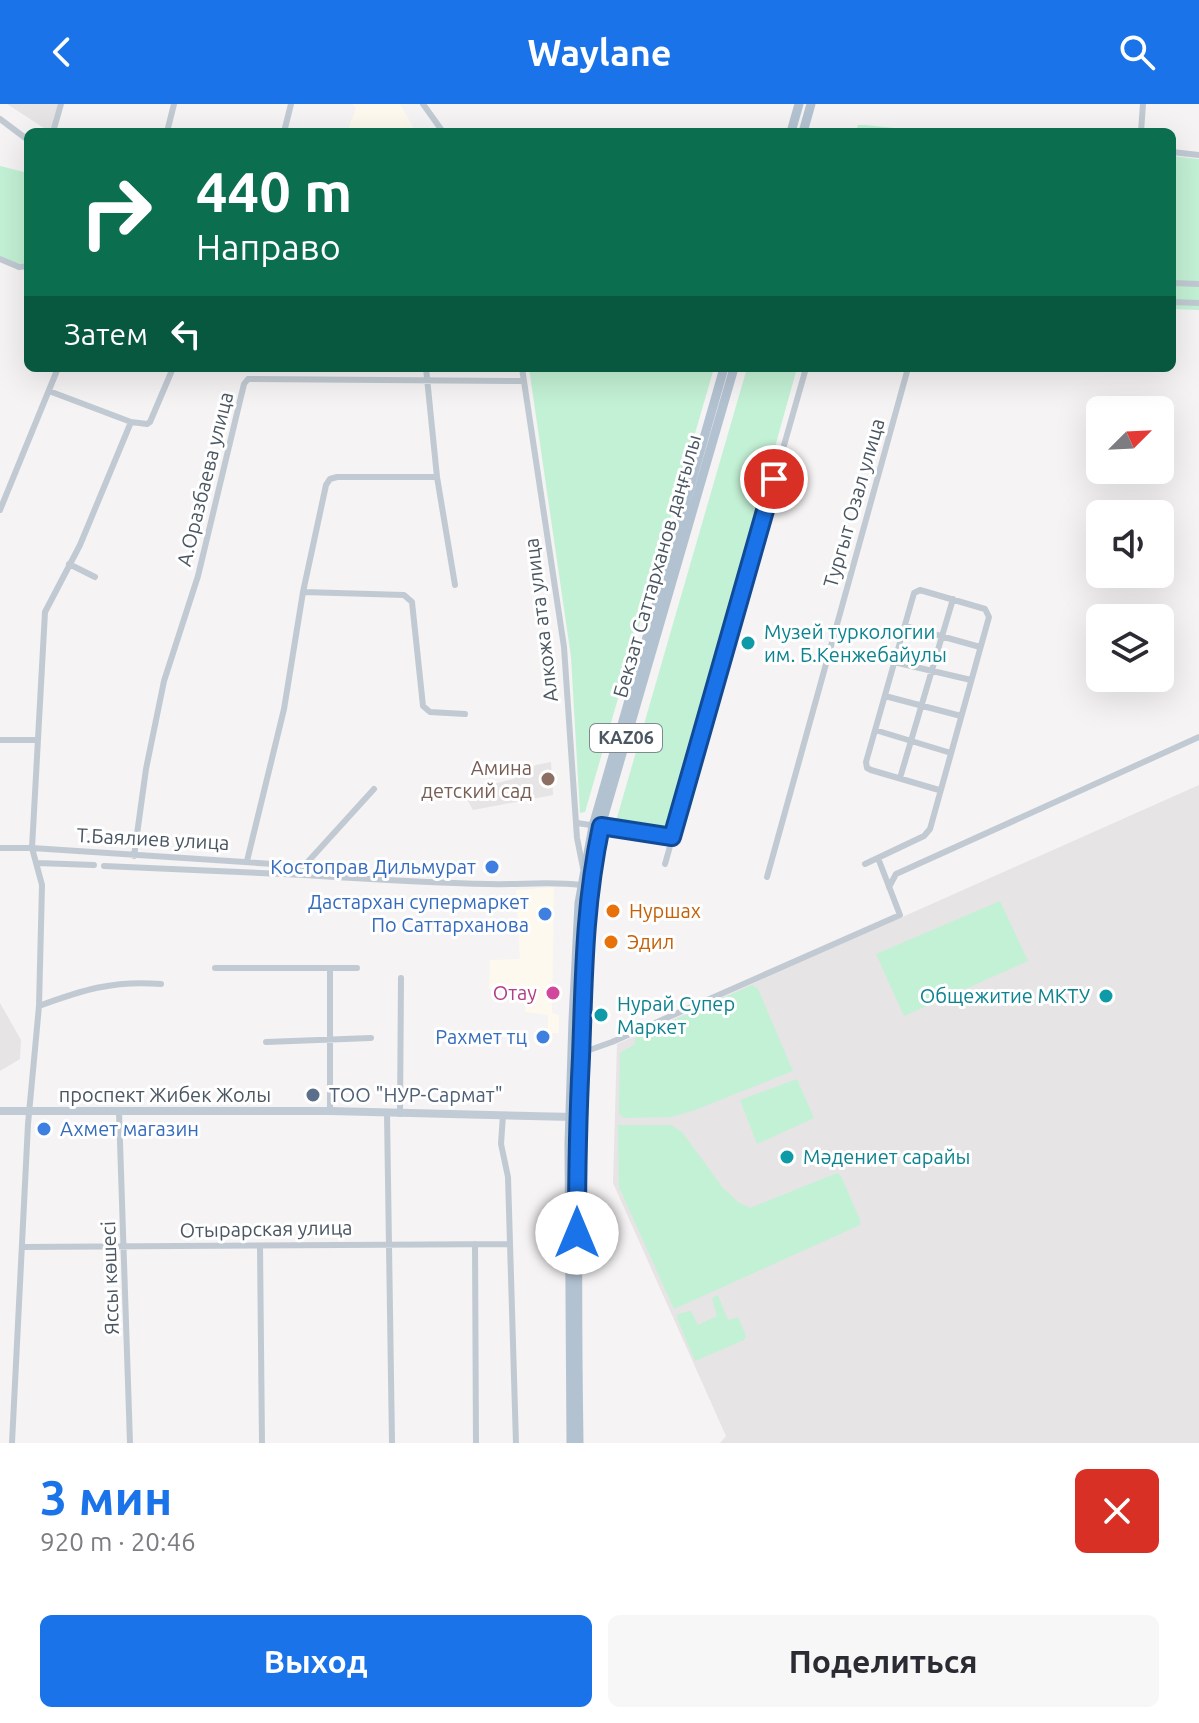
<!DOCTYPE html>
<html lang="ru">
<head>
<meta charset="utf-8">
<style>
  :root { --surface:#fff; --page:#f7f7f7; --text:#2b2b33; --muted:#7c7c81; --accent:#1a73e8 }
  body { margin:0; font-family:Ubuntu,sans-serif; background:var(--page); color:var(--text); height:100vh; display:flex; flex-direction:column; font-size:30px; white-space:nowrap }
  * { box-sizing:border-box; margin:0 }
  p { font-size:26px; color:var(--muted) }
  .icon { flex:none; width:44px; height:44px; fill:none; stroke:currentColor; stroke-width:2; stroke-linecap:round; stroke-linejoin:round }
  .map { position:relative; height:1339px; overflow:hidden }
  .side { display:flex; flex-direction:column; background:var(--surface); flex:1 }
  .side>* { flex:none }
  .guide { position:absolute; left:24px; top:24px; width:1152px; height:244px; border-radius:12px; box-shadow:0 8px 32px #0002; background:#0b6e4f; color:#fff; overflow:hidden }
  .needle { width:52px; rotate:66deg }
  .buttons { position:absolute; left:1086px; top:292px; display:grid; gap:16px }
  .buttons a { display:grid; place-items:center; width:88px; height:88px; border-radius:12px; background:var(--surface); box-shadow:0 8px 32px #0002; font-size:40px }
  .pin { position:absolute; display:grid; place-items:center; width:68px; height:68px; color:#fff; margin:-34px; border:4px solid #fff; border-radius:50%; box-shadow:0 2px 8px #0007 }
  .me { position:absolute; width:88px; margin:-44px; rotate:0deg; stroke-linejoin:round; filter:drop-shadow(0 0 6px #0008) }
  .turn { display:flex; align-items:center; gap:28px; height:168px; padding:0 40px; font-size:36px }
  .turn .icon { width:104px; height:104px; stroke-width:2.5 }
  .turn b { display:block; font-size:56px; line-height:68px }
  .then { display:flex; align-items:center; height:76px; padding:0 40px; background:#0003; gap:16px; font-size:30px }
  .round { display:grid; place-items:center; flex:none; width:84px; height:84px; border-radius:12px; background:var(--page) }
  .head { display:flex; align-items:center; justify-content:space-between; height:136px; padding:0 40px }
  h1 { font-size:48px; font-weight:700; line-height:60px; color:var(--accent) }
  .action { display:flex; gap:16px; margin-top:auto; padding:16px 40px }
  .action a { flex:1; height:92px; border-radius:12px; background:var(--accent); color:#fff; font-size:32px; font-weight:700; line-height:92px; text-align:center }
  .action a+a { background:var(--page); color:var(--text) }
  header { display:flex; justify-content:space-between; align-items:center; height:104px; padding:0 40px; background:var(--accent); color:#fff; font-size:36px; font-weight:700 }
  .map>svg:first-child { display:block }
  .commercial { fill:#fdf9ef }
  .education { fill:#e6e4e5 }
  .green { fill:#c3f1d5 }
  .lines { fill:none; stroke-linecap:round; stroke-linejoin:round }
  .minor { stroke:#c1cad2; stroke-width:6 }
  .secondary { stroke:#c1cbd6; stroke-width:8 }
  .primary { stroke:#b3c2d1; stroke-width:9 }
  .route-casing { stroke:#114b97; stroke-width:20 }
  .route { stroke:#1a73e8; stroke-width:14 }
  .culture-dot { fill:#0f9aa8; stroke:#fff; stroke-width:3 }
  .education-dot { fill:#8d6e63; stroke:#fff; stroke-width:3 }
  .shop-dot { fill:#3f7fe0; stroke:#fff; stroke-width:3 }
  .food-dot { fill:#e8710a; stroke:#fff; stroke-width:3 }
  .hotel-dot { fill:#d1479c; stroke:#fff; stroke-width:3 }
  .service-dot { fill:#5c6f8a; stroke:#fff; stroke-width:3 }
  .labels { text-anchor:middle; stroke-width:6; stroke-linejoin:round; paint-order:stroke }
  .shield { fill:#fff; stroke:#808990; stroke-width:2 }
  .shield-label { font-size:18px; font-weight:bold; fill:#4a5661 }
  .street-label { font-size:20px; fill:#4a5661; stroke:#fff }
  .culture-label { font-size:20px; fill:#0d838f; stroke:#fff; text-anchor:start }
  .education-label { font-size:20px; fill:#785e54; stroke:#fff; text-anchor:end }
  .shop-label { font-size:20px; fill:#366cbe; stroke:#fff; text-anchor:end }
  .food-label { font-size:20px; fill:#c56008; stroke:#fff; text-anchor:start }
  .hotel-label { font-size:20px; fill:#b23c85; stroke:#fff; text-anchor:end }
  .service-label { font-size:20px; fill:#4e5e75; stroke:#fff; text-anchor:start }
</style>
</head>
<body>
<header><svg class="icon" aria-label="back" viewBox="0 0 24 24"><path d="M15 5l-7 7 7 7"/></svg>Waylane<svg class="icon" aria-label="search" viewBox="0 0 24 24"><circle cx="10" cy="10" r="6"/><path d="M15 15l6 6"/></svg></header>
<div class="map">
<svg width="1199" height="1339" viewBox="0 0 1199 1339">
  <rect width="100%" height="100%" fill="#f5f3f3"/>
  <path class="commercial" d="M352,0H400L416,28H347L356,4Z
    M554,783L552,909L559,911V929H548V911L525,908L524,883L489,885L490,856L520,855L516,786Z"/>
  <path class="education" d="M7,0H58L50,28Z
    M551,658L553,691L473,706L463,688L513,675L536,661Z
    M1199,681V1339H720L726,1332L613,1079L617,940Z
    M0,899L21,936L20,955L0,967Z"/>
  <path class="green" d="M858,21H865L932,28H856Z
    M1172,52L1199,55V206L1172,205Z
    M0,62L28,69V157C19,164 9,156 0,152Z
    M529,264H714L585,708L580,709L571,553Z
    M747,264H797L668,727L616,717Z
    M1000,797L1028,857L904,912L876,850Z
    M752,881L758,885L793,967L695,1006L671,1013L624,1014L619,1010L620,949L635,940V934Z
    M797,975L814,1014L757,1040L740,996Z
    M618,1021H671L682,1028L723,1084L738,1098L750,1104L837,1069L841,1072L860,1116V1121L674,1205L619,1083Z
    M718,1191L728,1216L738,1213L746,1232L744,1236L695,1257L677,1214V1210L691,1207L698,1221L717,1212L712,1194Z"/>
  <g class="lines">
    <path class="minor" d="M423,0L443,28
      M0,15L28,36
      M53,28L61,0
      M167,28L174,0
      M284,28L291,0
      M1141,28L1143,0
      M1172,48L1199,51
      M0,155L19,163L28,162
      M1172,179L1199,180
      M1172,198L1199,199
      M426,264L437,373L455,481
      M522,264L564,543L577,734L583,764
      M49,287L131,318
      M0,406L58,264
      M69,460L95,473
      M303,488L404,491L412,498L423,602L430,608L465,610
      M905,522L980,543
      M894,558L971,576
      M885,592L961,612
      M875,626L951,649
      M0,636H36
      M900,674L953,495
      M577,719L672,733
      M0,744H32L304,762L305,771C366,775 427,779 489,780C520,781 550,777 581,781
      M134,752L146,665L164,577L198,472L244,280L248,275L524,277
      M247,757L284,605L303,488L326,381L330,375L337,373H437
      M37,759L94,761
      M665,760L806,264
      M865,760L924,732L930,725L989,513L985,505L920,486L914,489L866,658L867,664L871,666L939,686
      M104,762L305,771
      M304,762L374,685
      M767,773L908,264
      M889,783L896,770L1199,633
      M215,864H357
      M39,902C82,886 114,876 161,880
      M266,938L371,934
      M581,949L612,938L900,811L878,754
      M330,1007V864
      M119,1008L130,1339
      M387,1010L392,1339
      M400,1010L401,874
      M503,1011L501,1040L508,1073L516,1339
      M475,1140L476,1339
      M23,1143L510,1140
      M260,1143L262,1339
      M12,1339L28,1020L39,902L42,781L32,744L45,508L80,441L131,318L147,320L150,318L173,264"/>
    <path class="secondary" d="M0,1007H330L573,1013"/>
    <path class="primary" d="M791,28L799,0
      M803,28L811,0
      M571,1339L569,1040L573,916L579,799L593,722L724,264
      M579,1339C577,1210 577,1080 581,951C583,873 585,799 601,722L734,264"/>
  </g>
  <g class="lines">
    <g class="route-casing">
      <path id="route" d="M577,1129C577,1070 578,1012 581,953C584,871 584,803 601,722L672,733L774,375"/>
    </g>
    <use href="#route" class="route"/>
  </g>
  <g class="culture-dot">
    <circle cx="748" cy="539" r="8"/>
    <circle cx="1106" cy="892" r="8"/>
    <circle cx="601" cy="911" r="8"/>
    <circle cx="787" cy="1053" r="8"/>
  </g>
  <circle class="education-dot" cx="548" cy="675" r="8"/>
  <g class="shop-dot">
    <circle cx="492" cy="763" r="8"/>
    <circle cx="545" cy="810" r="8"/>
    <circle cx="543" cy="933" r="8"/>
    <circle cx="44" cy="1025" r="8"/>
  </g>
  <g class="food-dot">
    <circle cx="613" cy="807" r="8"/>
    <circle cx="611" cy="838" r="8"/>
  </g>
  <circle class="hotel-dot" cx="553" cy="889" r="8"/>
  <circle class="service-dot" cx="313" cy="991" r="8"/>
  <g class="labels">
    <rect class="shield" x="590" y="620" width="72" height="28" rx="6"/>
    <g class="shield-label">
      <text x="626" y="640">KАZ06</text>
    </g>
    <g class="street-label">
      <text transform="translate(205 375) rotate(-76)" y="7">А.Оразбаева улица</text>
      <text transform="translate(854 399) rotate(-74)" y="7">Тургыт Озал улица</text>
      <text transform="translate(657 462) rotate(-74)" y="7">Бекзат Саттарханов даңғылы</text>
      <text transform="translate(541 516) rotate(-97)" y="7">Алкожа ата улица</text>
      <text transform="translate(153 735) rotate(3)" y="7">Т.Баялиев улица</text>
      <text x="165" y="998">проспект Жибек Жолы</text>
      <text transform="translate(266 1125) rotate(-1)" y="7">Отырарская улица</text>
      <text transform="translate(110 1174) rotate(-92)" y="7">Яссы көшесі</text>
    </g>
    <g class="culture-label">
      <text x="764" y="535">Музей туркологии<tspan x="764" dy="23">им. Б.Кенжебайулы</tspan></text>
      <text x="1090" y="899" text-anchor="end">Общежитие МКТУ</text>
      <text x="617" y="907">Нурай Супер<tspan x="617" dy="23">Маркет</tspan></text>
      <text x="803" y="1060">Мәдениет сарайы</text>
    </g>
    <g class="education-label">
      <text x="532" y="671">Амина<tspan x="532" dy="23">детский сад</tspan></text>
    </g>
    <g class="shop-label">
      <text x="476" y="770">Костоправ Дильмурат</text>
      <text x="529" y="805">Дастархан супермаркет<tspan x="529" dy="23">По Саттарханова</tspan></text>
      <text x="527" y="940">Рахмет тц</text>
      <text x="60" y="1032" text-anchor="start">Ахмет магазин</text>
    </g>
    <g class="food-label">
      <text x="629" y="814">Нуршах</text>
      <text x="627" y="845">Эдил</text>
    </g>
    <g class="hotel-label">
      <text x="537" y="896">Отау</text>
    </g>
    <g class="service-label">
      <text x="329" y="998">ТОО "НУР-Сармат"</text>
    </g>
  </g>
</svg>
<div class="buttons">
<a><svg class="needle" viewBox="-14 -14 28 28"><path d="M0-13l5 13h-10z" fill="#e53935"/><path d="M0 13l5-13h-10z" fill="#7c7c81"/></svg></a>
<a><svg class="icon" aria-label="sound" viewBox="0 0 24 24"><path d="M4 9h4l5-4v14l-5-4H4zM17 9q2 3 0 6"/></svg></a>
<a><svg class="icon" aria-label="layers" viewBox="0 0 24 24"><path d="M12 4l9 5-9 5-9-5zM3 14l9 5 9-5"/></svg></a>
</div>
<div class="pin" style="left:774px;top:375px;background:#d93025"><svg class="icon" aria-label="arrive" viewBox="0 0 24 24"><path d="M6 21V4h12l-3 4 3 4H6"/></svg></div>
<svg class="me" style="left:577px;top:1129px" viewBox="-20 -20 40 40"><circle r="19" fill="#fff"/><path d="M0-13L10 11 0 6-10 11z" fill="#1a73e8"/></svg>
<div class="guide">
<div class="turn"><svg class="icon" aria-label="right" viewBox="0 0 24 24"><path d="M7 20v-9h11M14 6l5 5-5 5"/></svg><div><b>440 m</b>Направо</div></div>
<div class="then">Затем<svg class="icon" aria-label="left" viewBox="0 0 24 24"><path d="M17 20v-9H6M10 6l-5 5 5 5"/></svg></div>
</div>
</div>
<section class="side">
<div class="head"><div><h1>3 мин</h1><p>920 m · 20:46</p></div><a class="round" style="background:#d93025;color:#fff"><svg class="icon" aria-label="close" viewBox="0 0 24 24"><path d="M6 6l12 12M18 6L6 18"/></svg></a></div>
<div class="action"><a>Выход</a><a>Поделиться</a></div>
</section>
</body>
</html>
